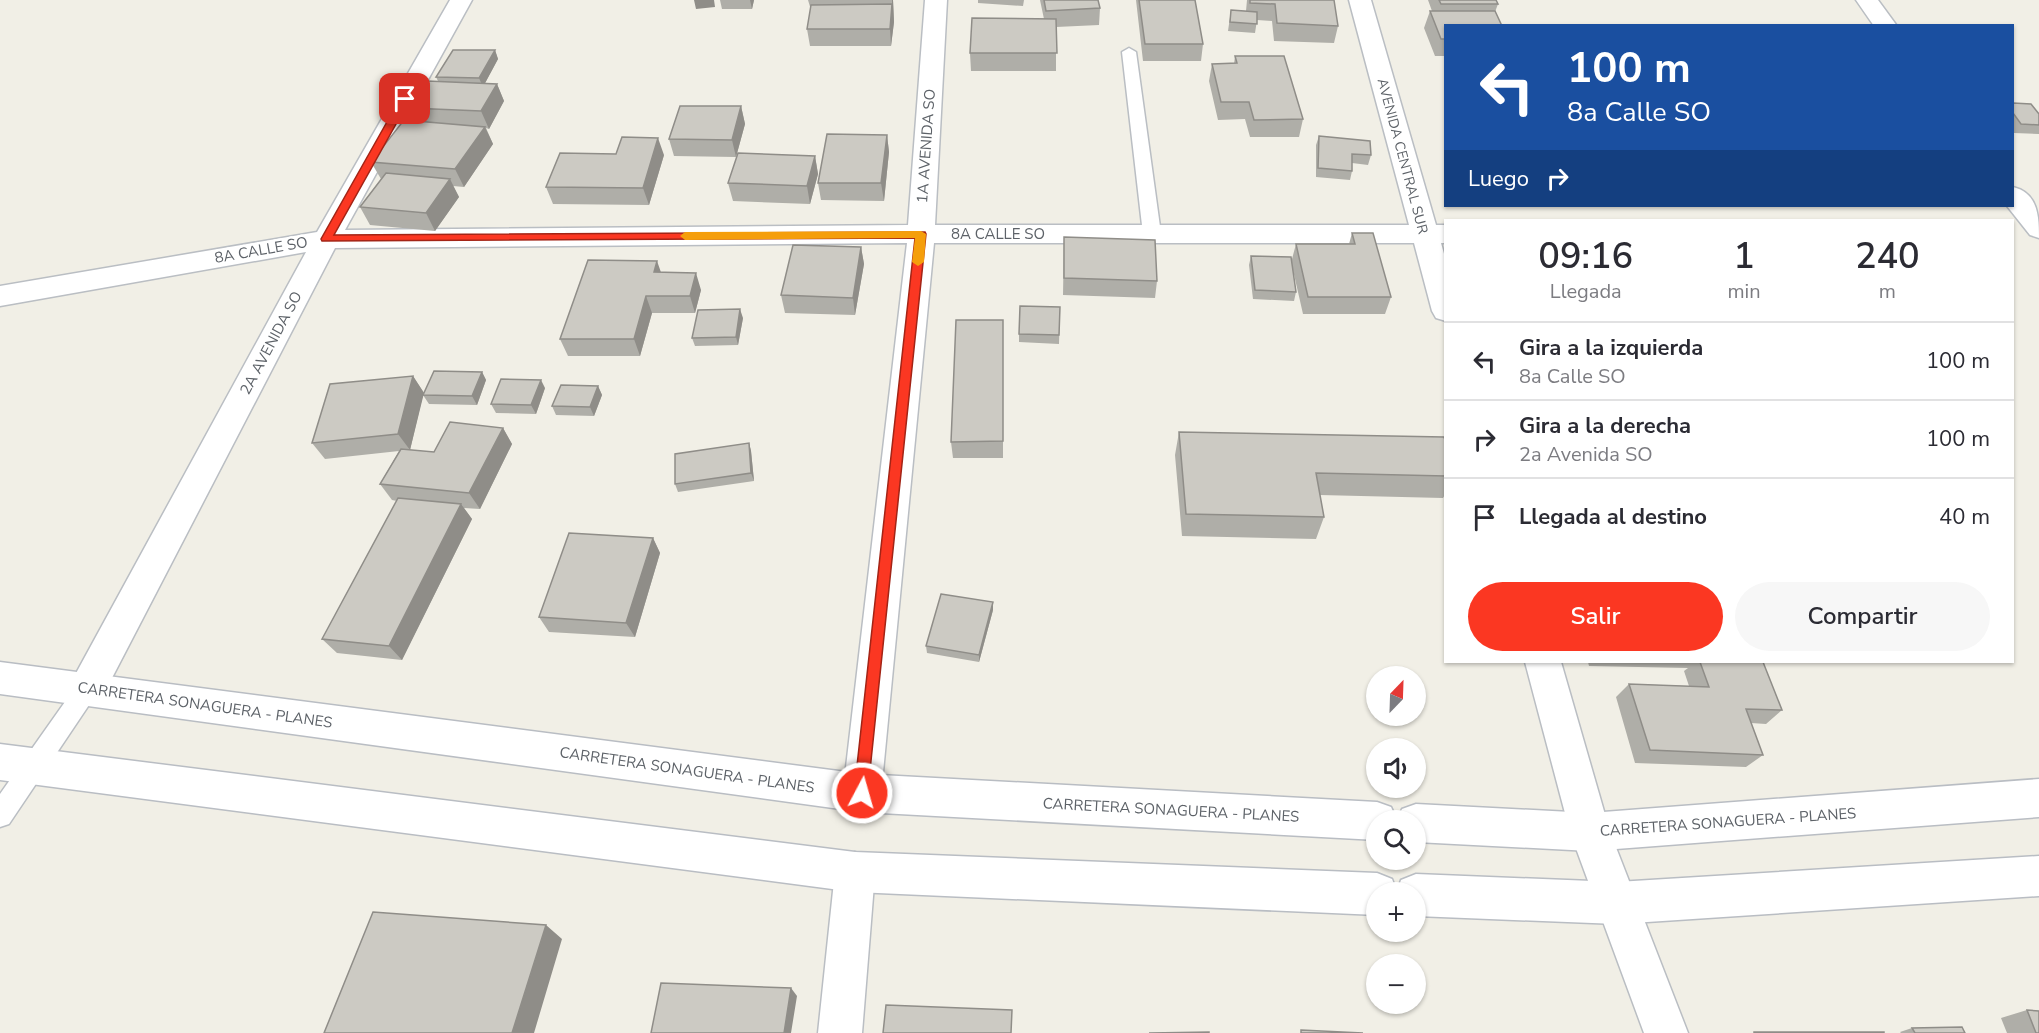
<!DOCTYPE html>
<html lang="es">
<head>
<meta charset="utf-8">
<style>
  :root { --surface:#fff; --page:#f7f7f7; --text:#2b2b33; --muted:#7c7c81; --line:#e1e1e2; --accent:#fb3722 }
  body { margin:0; font-family:"Nunito Sans",sans-serif; background:var(--page); color:var(--text); height:100vh; display:flex; flex-direction:column; font-size:22px; white-space:nowrap }
  * { box-sizing:border-box; margin:0 }
  p { font-size:20px; color:var(--muted) }
  .icon { flex:none; width:33px; height:33px; fill:none; stroke:currentColor; stroke-width:2; stroke-linecap:round; stroke-linejoin:round }
  .map { position:relative; flex:1; overflow:hidden }
  .drawer { position:absolute; left:1444px; top:219px; width:570px; height:444px; display:flex; flex-direction:column; background:var(--surface); border-radius:0px; box-shadow:0 2px 4px #0004 }
  .drawer>* { flex:none }
  .banner { position:absolute; left:1444px; top:24px; width:570px; height:183px; border-radius:0px; box-shadow:0 2px 4px #0004; background:#1a4fa0; color:#fff; overflow:hidden }
  .needle { width:39px; rotate:23deg }
  .tools { position:absolute; left:1366px; top:666px; display:grid; gap:12px }
  .tools a { display:grid; place-items:center; width:60px; height:60px; border-radius:50%; background:var(--surface); box-shadow:0 2px 4px #0004; font-size:30px }
  .pin { position:absolute; display:grid; place-items:center; width:51px; height:51px; color:#fff; margin:-26px; border-radius:12px; box-shadow:0 3px 9px #0006 }
  .me { position:absolute; width:66px; margin:-33px; rotate:6deg; stroke-linejoin:round; filter:drop-shadow(0 0 4px #0008) }
  .turn { display:flex; align-items:center; gap:21px; height:126px; padding:0 24px; font-size:27px }
  .turn .icon { width:78px; height:78px; stroke-width:2.5 }
  .turn b { display:block; font-size:42px; line-height:51px }
  .then { display:flex; align-items:center; height:57px; padding:0 24px; background:#0003; gap:12px; font-size:22px }
  .eta { display:flex; justify-content:space-evenly; align-items:center; height:102px; text-align:center }
  .eta b { font-size:36px; font-weight:600; line-height:42px }
  .primary-button { display:flex; gap:12px; margin-top:auto; padding:12px 24px }
  .primary-button a { flex:1; height:69px; border-radius:36px; background:var(--accent); color:#fff; font-size:24px; font-weight:600; line-height:69px; text-align:center }
  .primary-button a+a { background:var(--page); color:var(--text) }
  ul { padding:0; list-style:none }
  li { display:flex; align-items:center; gap:18px; height:78px; padding:0 24px; border-top:2px solid var(--line) }
  li div { flex:1 }
  li b { display:block; font-size:22px }
  li em { font-style:normal }
  .map>svg:first-child { display:block }
  .lines { fill:none; stroke-linecap:round; stroke-linejoin:round }
  .lane-casing { stroke:#babec3; stroke-width:3 }
  .street-casing { stroke:#babec3; stroke-width:3 }
  .secondary-casing { stroke:#b9bdc3; stroke-width:3 }
  .lane { fill:#fff; fill-rule:evenodd }
  .street { fill:#fff; fill-rule:evenodd }
  .secondary { fill:#fff; fill-rule:evenodd }
  .wall { fill:#afaea8 }
  .shaded-wall { fill:#8f8d88 }
  .building { fill:#cccac3; stroke:#8f8d88; stroke-width:1.5 }
  .route { fill:#fb3722; stroke:#a32416; stroke-width:1.5 }
  .slow { fill:#f59e0b }
  .labels { text-anchor:middle; stroke-width:5; stroke-linejoin:round; paint-order:stroke }
  .far-street-label { font-size:14px; fill:#5d6268; stroke:#fff }
  .street-label { font-size:15px; fill:#5d6268; stroke:#fff }
</style>
</head>
<body>
<div class="map">
<svg width="2039" height="1033" viewBox="0 0 2039 1033">
  <rect width="100%" height="100%" fill="#f1efe6"/>
  <g class="lines">
    <g class="lane-casing">
      <path id="lane" d="M1129,48L1136,52L1161,234L1158,238H1146L1143,234L1122,52Z
        M87,678L95,682L99,689L95,696L9,824L0,827V794L79,682Z"/>
    </g>
    <g class="street-casing">
      <path id="street" d="M450,0H472L345,230L908,225L925,0H947L935,225H1409L1349,0H1371L1436,225H1446V243H1441L1446,261V321L1436,318L1432,311L1414,243H934L881,793L876,806L862,812L848,806L843,793L907,243L335,248L100,701L87,706L74,701L69,689L74,677L306,252L0,306V286L317,232Z
        M1856,0H1878L1897,26H1874Z
        M2013,187C2038,193 2039,216 2039,238L2030,235L2007,206H2013Z
        M1525,662H1561L1610,832L1688,1033H1644L1570,832Z
        M855,852L869,858L875,872L862,1033H818L835,872L841,858Z"/>
    </g>
    <g class="secondary-casing">
      <path id="secondary" d="M0,662L862,774L1377,802L1391,807L1397,820H1377V840L862,812L0,694Z
        M0,744L855,852L1377,873L1392,879L1397,892L1401,880L1416,874L1617,882L2039,856V896L1617,924L1416,916V892H1377V915L855,892L0,780Z
        M2039,779V817L1590,851L1416,842V820H1397L1402,809L1416,804L1590,813Z"/>
    </g>
    <use href="#lane" class="lane"/>
    <use href="#street" class="street"/>
    <use href="#secondary" class="secondary"/>
  </g>
  <path class="wall" d="M720,0H754L752,9H722Z
    M808,0H893L894,22L891,46H810L807,29L811,10Z
    M978,0H1024L1023,6L978,3Z
    M1040,0H1098L1100,8L1099,25L1056,27V71H971L970,53L1044,19Z
    M1136,0H1195L1203,44L1201,61H1143Z
    M1247,0H1334L1338,26L1334,43L1274,41L1272,21L1257,20L1255,33L1228,31L1231,10L1246,11Z
    M1428,0H1496L1498,4L1495,12L1446,26V56H1435L1424,28L1430,11H1432Z
    M495,50L498,59L485,83L497,84L504,101L489,129L486,128L493,144L464,187L453,186L459,197L435,231L370,225L360,207L381,179L371,162L416,121L410,108L438,81L436,77Z
    M1235,56L1303,119L1299,137H1250L1245,119L1218,120L1209,81L1212,64H1234Z
    M2013,103L2039,114V134L2014,133L2013,132Z
    M741,106L745,124L736,157L674,156L669,139Z
    M1446,122V137L1444,129Z
    M887,135L889,152L884,201L821,200L818,183Z
    M1319,136L1371,155L1368,165L1352,163V171L1350,180L1316,177V145Z
    M664,155L649,205L553,204L546,187Z
    M815,156L818,174L810,204L733,201L728,183Z
    M1352,233L1391,297L1385,314H1303L1293,270L1296,292L1294,301L1253,299L1249,265L1251,256L1292,259L1296,244H1349Z
    M1064,237L1157,281L1155,298L1063,295Z
    M861,247L864,264L855,315L785,313L781,295Z
    M661,272L701,290L695,313H652L640,356H568L560,339Z
    M1060,307L1059,344L1019,342V334Z
    M743,318L738,345L695,346L692,338Z
    M1003,320V458H953L951,442Z
    M482,372L486,380L477,405L429,404L423,395L410,450L434,452L503,428L512,444L480,509L464,508L472,519L402,660L337,653L322,639L397,501L392,500L380,484L399,451L325,459L312,443L413,376L424,393Z
    M598,386L602,395L594,416L556,415L552,406Z
    M545,388L536,414L496,413L491,404Z
    M1179,432L1446,443V493L1443,498L1320,495L1324,517L1316,539L1182,536L1175,455Z
    M749,443L751,451L754,481L678,492L675,484Z
    M653,538L660,553L635,637L549,632L539,617Z
    M993,610L979,662L927,653L926,646Z
    M1588,662H1763L1782,710L1766,724L1751,723L1763,755L1746,767L1635,763L1616,697L1629,684L1689,686L1684,671L1688,668L1589,666Z
    M2027,1010L2039,1033H2007L2001,1018Z
    M1912,1028L1965,1033H1901L1900,1032Z"/>
  <path class="shaded-wall" d="M694,0H714L715,7L696,9Z
    M750,0H754L752,9Z
    M892,0H893L894,22L891,46L890,29L892,5Z
    M495,50L498,59L483,87L479,78Z
    M497,84L504,101L489,129L481,111Z
    M741,106L745,124L736,157L732,140Z
    M485,127L493,144L464,187L455,169Z
    M887,135L889,152L884,201L881,183Z
    M658,138L664,155L649,205L643,188Z
    M815,156L818,174L810,204L807,186Z
    M450,179L459,197L435,231L426,213Z
    M861,247L864,264L855,315L853,298Z
    M657,261L663,278L654,272Z
    M696,273L701,290L695,313L690,296Z
    M646,296L652,313L640,356L634,339Z
    M740,309L743,318L738,345L736,337Z
    M482,372L486,380L477,405L472,396Z
    M413,376L424,393L410,450L398,434Z
    M541,380L545,388L536,414L531,405Z
    M598,386L602,395L594,416L590,407Z
    M503,428L512,444L480,509L469,493Z
    M749,443L751,451L754,481L751,473Z
    M461,504L472,519L402,660L389,646Z
    M653,538L660,553L635,637L626,623Z
    M993,602V610L979,662V655Z
    M546,925L562,939L534,1033H512Z
    M791,988L797,996L791,1033H784Z"/>
  <path class="building" d="M1044,0H1098L1100,8L1046,11Z
    M1139,0H1195L1203,44H1145Z
    M1250,0H1334L1338,26L1277,23L1275,4L1250,3Z
    M1439,0H1496L1498,4H1441Z
    M892,4L890,29H807L811,5Z
    M1231,10L1257,12V24L1230,22Z
    M1430,11H1495L1502,26H1446V39H1441Z
    M972,18L1056,19L1057,53H970Z
    M453,50H495L479,78L436,77Z
    M1235,56H1284L1303,119L1254,120L1249,102H1221L1212,64L1237,63Z
    M427,81L497,84L481,111L410,108Z
    M2013,103L2031,104L2039,114V125L2021,124L2013,113Z
    M680,106H741L732,140L669,139Z
    M404,120L485,127L455,169L371,162Z
    M827,134L887,135L881,183H818Z
    M1319,136L1370,141L1371,155L1352,154V171L1318,168Z
    M622,137L658,138L643,188L546,187L560,153L616,154Z
    M738,153L815,156L807,186L728,183Z
    M386,173L450,179L426,213L360,207Z
    M1352,233H1373L1391,297H1308L1296,244H1355Z
    M1064,237L1155,240L1157,281L1064,278Z
    M793,245L861,247L853,298L781,295Z
    M1251,256L1291,257L1296,292L1255,290Z
    M588,260L657,261L654,272L696,273L690,296H646L634,339H560Z
    M1020,306L1060,307L1059,335L1019,334Z
    M740,309L736,337L692,338L698,310Z
    M956,320H1003V441L951,442Z
    M434,371L482,372L472,396L423,395Z
    M413,376L398,434L312,443L330,384Z
    M501,379L541,380L531,405L491,404Z
    M561,385L598,386L590,407L552,406Z
    M450,422L503,428L469,493L380,484L401,449L434,452Z
    M1179,432L1444,437L1446,443V476L1316,473L1324,517L1186,514Z
    M749,443L751,473L675,484V454Z
    M398,498L461,504L389,646L322,639Z
    M569,533L653,538L626,623L539,617Z
    M941,594L993,602L979,655L926,646Z
    M1700,662H1763L1782,710L1746,709L1763,755L1650,750L1629,684L1709,687Z
    M373,912L546,925L512,1033H324Z
    M661,983L791,988L784,1033H651Z
    M886,1005L1012,1010L1011,1033H883Z
    M2027,1010L2039,1011V1033H2036Z
    M1962,1027L1965,1033H1915L1912,1028Z
    M1301,1030L1363,1033H1301Z
    M1209,1032V1033H1149Z
    M1754,1032H1884V1033H1754Z"/>
  <path class="route" d="M401,97L410,99L334,235L925,232L926,234L867,799L862,801L856,799L854,793L915,238L322,241L321,239Z"/>
  <path class="slow" d="M921,231L926,234L924,262L918,266L912,262L915,238L685,240L680,236L685,232Z"/>
  <g class="labels">
    <g class="far-street-label">
      <text transform="translate(1403 156) rotate(75)" y="5">AVENIDA CENTRAL SUR</text>
    </g>
    <g class="street-label">
      <text transform="translate(926 146) rotate(-86)" y="5">1A AVENIDA SO</text>
      <text x="998" y="239">8A CALLE SO</text>
      <text transform="translate(261 250) rotate(-10)" y="5">8A CALLE SO</text>
      <text transform="translate(271 343) rotate(-62)" y="5">2A AVENIDA SO</text>
      <text transform="translate(205 705) rotate(8)" y="5">CARRETERA SONAGUERA - PLANES</text>
      <text transform="translate(687 770) rotate(8)" y="5">CARRETERA SONAGUERA - PLANES</text>
      <text transform="translate(1171 810) rotate(3)" y="5">CARRETERA SONAGUERA - PLANES</text>
      <text transform="translate(1728 822) rotate(-4)" y="5">CARRETERA SONAGUERA - PLANES</text>
    </g>
  </g>
</svg>
<div class="tools">
<a><svg class="needle" viewBox="-14 -14 28 28"><path d="M0-13l5 13h-10z" fill="#e53935"/><path d="M0 13l5-13h-10z" fill="#7c7c81"/></svg></a>
<a><svg class="icon" aria-label="sound" viewBox="0 0 24 24"><path d="M4 9h4l5-4v14l-5-4H4zM17 9q2 3 0 6"/></svg></a>
<a><svg class="icon" aria-label="search" viewBox="0 0 24 24"><circle cx="10" cy="10" r="6"/><path d="M15 15l6 6"/></svg></a>
<a>+</a>
<a>−</a>
</div>
<div class="pin" style="left:405px;top:99px;background:#d93025"><svg class="icon" aria-label="arrive" viewBox="0 0 24 24"><path d="M6 21V4h12l-3 4 3 4H6"/></svg></div>
<svg class="me" style="left:862px;top:793px" viewBox="-20 -20 40 40"><circle r="17" fill="#fb3722" stroke="#fff" stroke-width="3"/><path d="M0-11L8 9 0 5-8 9z" fill="#fff"/></svg>
<div class="banner">
<div class="turn"><svg class="icon" aria-label="left" viewBox="0 0 24 24"><path d="M17 20v-9H6M10 6l-5 5 5 5"/></svg><div><b>100 m</b>8a Calle SO</div></div>
<div class="then">Luego<svg class="icon" aria-label="right" viewBox="0 0 24 24"><path d="M7 20v-9h11M14 6l5 5-5 5"/></svg></div>
</div>
<section class="drawer">
<div class="eta">
<div><b>09:16</b><p>Llegada</p></div>
<div><b>1</b><p>min</p></div>
<div><b>240</b><p>m</p></div>
</div>
<ul>
<li><svg class="icon" aria-label="left" viewBox="0 0 24 24"><path d="M17 20v-9H6M10 6l-5 5 5 5"/></svg><div><b>Gira a la izquierda</b><p>8a Calle SO</p></div><em>100 m</em></li>
<li><svg class="icon" aria-label="right" viewBox="0 0 24 24"><path d="M7 20v-9h11M14 6l5 5-5 5"/></svg><div><b>Gira a la derecha</b><p>2a Avenida SO</p></div><em>100 m</em></li>
<li><svg class="icon" aria-label="arrive" viewBox="0 0 24 24"><path d="M6 21V4h12l-3 4 3 4H6"/></svg><div><b>Llegada al destino</b></div><em>40 m</em></li>
</ul>
<div class="primary-button"><a>Salir</a><a>Compartir</a></div>
</section>
</div>
</body>
</html>
